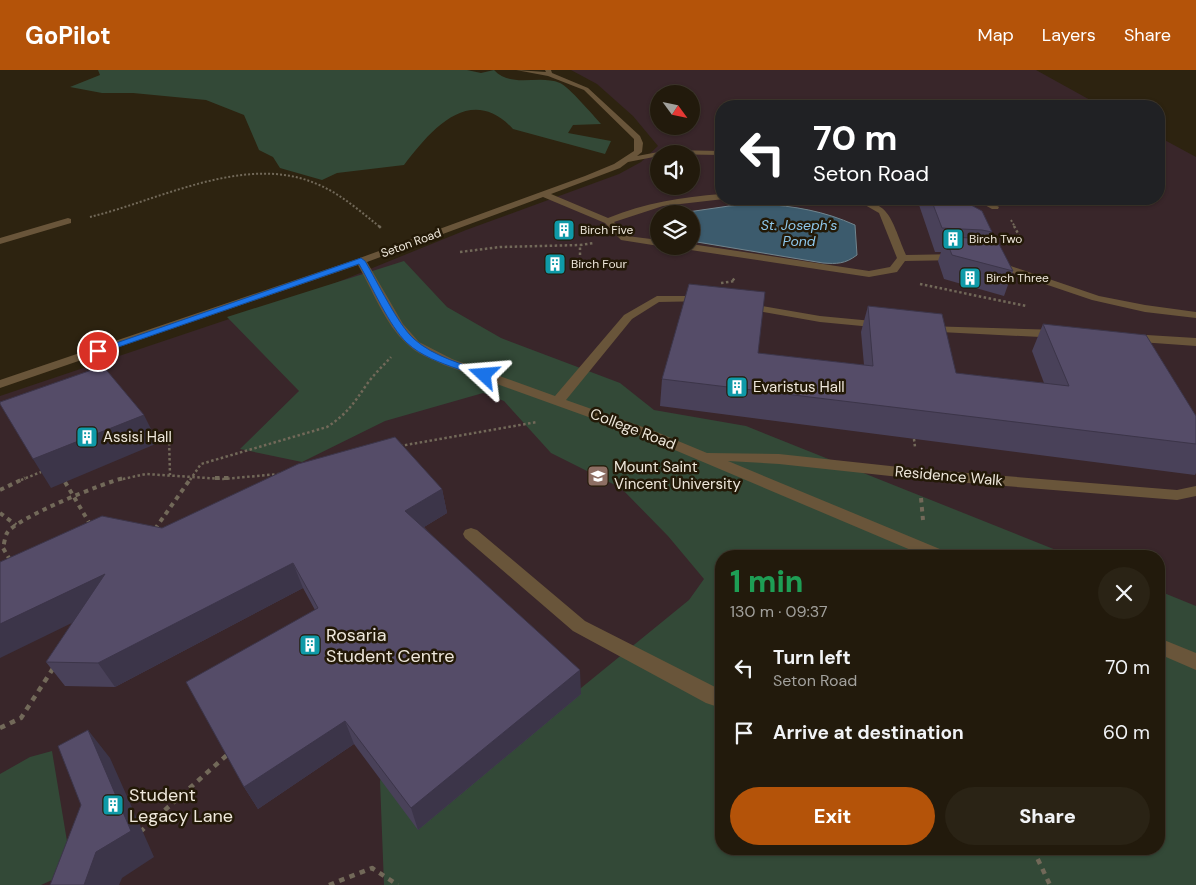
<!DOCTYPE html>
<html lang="en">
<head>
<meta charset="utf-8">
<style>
  :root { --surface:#221a0c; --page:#2a2315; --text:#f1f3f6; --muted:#a2a19d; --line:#3f382d; --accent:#b45309 }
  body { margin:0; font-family:"DM Sans",sans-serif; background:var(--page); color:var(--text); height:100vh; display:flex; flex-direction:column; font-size:19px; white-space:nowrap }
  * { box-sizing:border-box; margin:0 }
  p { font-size:16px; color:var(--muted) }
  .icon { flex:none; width:28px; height:28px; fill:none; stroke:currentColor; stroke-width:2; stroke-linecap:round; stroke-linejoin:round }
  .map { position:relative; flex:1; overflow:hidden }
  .side { position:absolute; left:715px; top:480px; width:450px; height:305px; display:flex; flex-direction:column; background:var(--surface); border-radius:20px; box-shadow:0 1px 4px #0004,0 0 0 1px var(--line) }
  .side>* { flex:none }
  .guide { position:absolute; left:715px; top:30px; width:450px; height:105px; border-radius:20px; box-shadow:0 1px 4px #0004,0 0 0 1px var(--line); background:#202124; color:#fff; overflow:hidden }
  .needle { width:32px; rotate:123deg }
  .fabs { position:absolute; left:650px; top:15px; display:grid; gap:10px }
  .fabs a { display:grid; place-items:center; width:50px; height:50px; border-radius:50%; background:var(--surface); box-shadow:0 1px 4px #0004,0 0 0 1px var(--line); font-size:25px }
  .pin { position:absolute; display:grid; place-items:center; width:42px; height:42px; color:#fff; margin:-21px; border:2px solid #fff; border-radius:50%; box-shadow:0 1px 5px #0007 }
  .me { position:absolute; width:55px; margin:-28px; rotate:289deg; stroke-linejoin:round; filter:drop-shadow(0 0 4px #0008) }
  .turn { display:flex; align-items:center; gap:18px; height:105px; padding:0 15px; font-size:22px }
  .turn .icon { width:65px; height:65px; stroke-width:2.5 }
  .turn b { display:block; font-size:35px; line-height:42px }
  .round { display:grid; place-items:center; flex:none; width:52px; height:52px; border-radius:26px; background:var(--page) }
  .head { display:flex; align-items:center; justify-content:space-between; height:85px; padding:0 15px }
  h1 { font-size:30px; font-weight:800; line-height:38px; color:#1e9e55 }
  .action { display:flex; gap:10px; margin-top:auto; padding:10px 15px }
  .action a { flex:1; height:58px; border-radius:30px; background:var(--accent); color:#fff; font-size:20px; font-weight:800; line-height:58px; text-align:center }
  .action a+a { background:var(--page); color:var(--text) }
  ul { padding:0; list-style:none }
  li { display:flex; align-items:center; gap:15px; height:65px; padding:0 15px }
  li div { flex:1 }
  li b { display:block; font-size:19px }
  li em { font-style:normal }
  header { display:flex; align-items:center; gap:30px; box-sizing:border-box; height:70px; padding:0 25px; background:var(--accent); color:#fff }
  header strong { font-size:24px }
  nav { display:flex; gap:28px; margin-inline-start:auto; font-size:18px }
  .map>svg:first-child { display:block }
  .education { fill:#39262a; fill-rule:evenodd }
  .green { fill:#334937 }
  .water { fill:#3c5b6d; stroke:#71858e }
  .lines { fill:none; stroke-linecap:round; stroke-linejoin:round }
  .path-far3 { stroke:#726959; stroke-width:2; stroke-dasharray:2 2; stroke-linecap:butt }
  .path-far2 { stroke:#726959; stroke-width:2.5; stroke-dasharray:2.5 2.5; stroke-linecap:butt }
  .path-far1 { stroke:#726959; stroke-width:4; stroke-dasharray:4.5 4.5; stroke-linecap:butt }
  .path { stroke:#726959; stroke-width:4.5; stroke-dasharray:5.5 5.5; stroke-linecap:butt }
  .minor { fill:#69553a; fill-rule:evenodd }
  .wall { fill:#494159 }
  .shaded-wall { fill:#3c3549 }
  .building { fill:#554c68; stroke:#3c3549 }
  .route { fill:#1a73e8; stroke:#114b97 }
  .labels { text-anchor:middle; stroke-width:5; stroke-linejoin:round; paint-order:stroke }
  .far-poi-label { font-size:12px; fill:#eee7db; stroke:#231907; text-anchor:start }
  .far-street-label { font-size:12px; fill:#eee7db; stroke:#231907 }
  .far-water-label { font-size:14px; font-style:italic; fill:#8ec7ea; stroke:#231907 }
  .poi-label { font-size:15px; fill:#eee7db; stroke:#231907; text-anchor:start }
  .street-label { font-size:15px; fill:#eee7db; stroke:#231907 }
  .near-poi-label { font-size:18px; fill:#eee7db; stroke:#231907; text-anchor:start }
</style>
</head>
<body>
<header>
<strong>GoPilot</strong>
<nav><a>Map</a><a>Layers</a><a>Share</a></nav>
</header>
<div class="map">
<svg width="1196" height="815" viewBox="0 0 1196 815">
  <rect width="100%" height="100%" fill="#2d2310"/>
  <path class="education" d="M571,0H1036L1101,36H721V129H1159V67L1196,87V815H0V326L333,214L466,160L619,104L641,92L658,76L633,46L597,14ZM659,24H691V56H659ZM659,84H691V116H659ZM659,144H691V176H659ZM721,486H1159V779H721Z"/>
  <path class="green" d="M98,0H467L481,3L494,0C512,19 538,4 560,13C569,17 593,45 601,54L573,55L568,63L611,71L605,84L513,59C470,13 431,60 404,95L337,103L322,110L280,98L273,87L259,80L244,45L206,30L133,23H102L70,17L100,5Z
    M404,191L447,237L501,268L620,313L654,340L746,356L1071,486H721V779H1159V521L1196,536V815H384L380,711L419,623L543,649L689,530L704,509L668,466L621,418L551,383L504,331L483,323L385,351L302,392L240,379L299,321L227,247Z
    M52,681L72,801L41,815H0V704L30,687Z"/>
  <path class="water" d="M761,134C794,136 824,141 855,155L857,185C845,194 837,194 823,193L691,171V144H674L729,136Z"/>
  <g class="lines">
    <path class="path-far3" d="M90,147C160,130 246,83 317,114C341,124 361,142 380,157
      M1011,150L1015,157"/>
    <path class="path-far2" d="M379,156L381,158
      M1014,156L1021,169
      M460,182L500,177L580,175
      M580,185V175L594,173
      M721,213L735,211L732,208
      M920,214L1026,236
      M169,368L170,405
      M914,369L915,377
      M400,376L537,352
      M21,410L41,402
      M118,410L146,404L223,409L279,404
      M190,410L201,394L327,357C347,344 354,333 367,314C374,304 383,296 391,287"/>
    <path class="path-far1" d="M215,408H232
      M65,412L90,454
      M0,420L25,408
      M921,428L923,450
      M0,443L16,455
      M155,459L191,408
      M10,490L3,478C4,474 5,467 7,463C16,448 105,412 124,408"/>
    <path class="path" d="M0,658L21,648L54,597
      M140,762L227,685
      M1033,779L1050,815
      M329,815L372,798L398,815"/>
    <path class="minor" d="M516,0L546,2L545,0H551L552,3L588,18L640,66L643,73L642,82L637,86L669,80L721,81V85L659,84V86L628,92L620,98L551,124L608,148C645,133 682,127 721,124V129H724L663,136L614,152L627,166L659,170V176L621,170L605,153L543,127L367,192L403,254L419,272L452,289L555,326L624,245L657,226H704L709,229L708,231L659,232L632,249L566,330L654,361L707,383L779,384L918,399L1177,420L1196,416V426L1177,430L918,409L779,394L728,391L947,482L949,486H925L644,367L444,295C431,289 417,284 407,274C385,254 373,221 358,195L0,318V310L357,189L585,106L614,94L634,81V69L584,20L548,6Z
      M842,129C891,129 889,145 906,185L960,184L965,187L960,190L905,191L897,202L869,207L684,179L679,176H691V174L869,201L890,197L897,188L879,143L865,135L843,131Z
      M974,129H985L999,137L998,139H992Z
      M68,148L71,149V153L0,174V168Z
      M990,189L1099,226L1145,235L1196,242V248L1145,242L1092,230L986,194V190Z
      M744,233L820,246L883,252L889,255L883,258L820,252L740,238L738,236Z
      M925,256L1060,260L1066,264L1060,268L921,261L919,259L921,257Z
      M1130,264L1196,268V276L1126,271L1124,268Z
      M471,458L477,460L585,551L721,620V638L706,633L573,561L465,468L463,464L465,460Z
      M1159,568L1196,583V600L1159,584Z"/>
  </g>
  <path class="wall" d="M917,129H960L992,162L989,171L1013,201L1004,226L944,209L938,191L941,182H935Z
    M868,236L956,303L1044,313L1032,281L1043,254L1196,346V403L1195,405L660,336L662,309L758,283L864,295L861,262Z
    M442,419L447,443L424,457L581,624L418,760L354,674L258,739L244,717L315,540L303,518L115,617L65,616L46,592L73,552L162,458Z"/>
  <path class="shaded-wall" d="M144,345L158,373L51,418L33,389Z
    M442,419L447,443L411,465L405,441Z
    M293,493L303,518L115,617L98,593Z
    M105,504L121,529L0,588V554Z
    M580,600L581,624L418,760L411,738Z
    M345,651L354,674L258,739L244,717Z
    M88,660L110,688L154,787L122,808L119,815H84Z"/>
  <path class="building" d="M931,129H960L982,141L992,162L982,160L942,158Z
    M945,167L973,168L998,172L1013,201L952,185Z
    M689,214L765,222L758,283L873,296L868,236L942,244L956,303L1069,316L1043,254L1146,265L1196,346V374L662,309Z
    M103,296L144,345L33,389L0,334V332Z
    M395,367L442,419L405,441L580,600L411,738L345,651L244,717L186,612L318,538L293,493L98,593L46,592L105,504L0,554V492L102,446L162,458L298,394Z
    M88,660L131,761L96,782L84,815H50L81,735L58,676Z"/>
  <path class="route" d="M361,188L365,191C377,211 398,255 414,269C434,287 463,294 488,303V307C479,309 467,302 458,299C441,293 421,286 407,273C389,256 372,216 359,194L101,283L98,284L93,281Z"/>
  <defs>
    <g id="building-square" transform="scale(1.125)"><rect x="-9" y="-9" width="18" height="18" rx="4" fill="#0f9aa8" stroke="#231907"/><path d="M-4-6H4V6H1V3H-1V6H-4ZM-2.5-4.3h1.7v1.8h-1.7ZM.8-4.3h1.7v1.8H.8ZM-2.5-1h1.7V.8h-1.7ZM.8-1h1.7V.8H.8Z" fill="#fff"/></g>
    <g id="university-square" transform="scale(1.125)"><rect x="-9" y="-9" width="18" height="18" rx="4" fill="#8d6e63" stroke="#231907"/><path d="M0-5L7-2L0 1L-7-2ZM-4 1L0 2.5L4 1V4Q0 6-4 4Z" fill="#fff"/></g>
  </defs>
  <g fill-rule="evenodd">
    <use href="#building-square" x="564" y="160"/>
    <use href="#building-square" x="953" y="169"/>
    <use href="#building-square" x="555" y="194"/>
    <use href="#building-square" x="970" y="208"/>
    <use href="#building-square" x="737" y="317"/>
    <use href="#building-square" x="87" y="367"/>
    <use href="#university-square" x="598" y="406"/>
    <use href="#building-square" x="310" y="575"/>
    <use href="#building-square" x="113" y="735"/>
  </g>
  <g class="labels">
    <g class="far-poi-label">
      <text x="580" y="164">Birch Five</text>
      <text x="969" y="173">Birch Two</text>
      <text x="571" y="198">Birch Four</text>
      <text x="986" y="212">Birch Three</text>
    </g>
    <g class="far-street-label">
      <text transform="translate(411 173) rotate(-20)" y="4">Seton Road</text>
    </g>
    <g class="far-water-label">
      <text x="799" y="160">St. Joseph’s<tspan x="799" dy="16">Pond</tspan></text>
    </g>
    <g class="poi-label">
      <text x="753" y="322">Evaristus Hall</text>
      <text x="103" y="372">Assisi Hall</text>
      <text x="614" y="402">Mount Saint<tspan x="614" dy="17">Vincent University</tspan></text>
    </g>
    <g class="street-label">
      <text transform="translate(633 359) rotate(21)" y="5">College Road</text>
      <text transform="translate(949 406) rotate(5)" y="5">Residence Walk</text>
    </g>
    <g class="near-poi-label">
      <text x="326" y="571">Rosaria<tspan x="326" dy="21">Student Centre</tspan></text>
      <text x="129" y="731">Student<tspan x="129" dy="21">Legacy Lane</tspan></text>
    </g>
  </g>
</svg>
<div class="fabs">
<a><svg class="needle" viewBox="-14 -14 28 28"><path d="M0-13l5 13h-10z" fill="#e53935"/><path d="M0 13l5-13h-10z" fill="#a2a19d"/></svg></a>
<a><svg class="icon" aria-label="sound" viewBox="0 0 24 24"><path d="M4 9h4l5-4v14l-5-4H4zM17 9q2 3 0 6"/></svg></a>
<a><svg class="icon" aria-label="layers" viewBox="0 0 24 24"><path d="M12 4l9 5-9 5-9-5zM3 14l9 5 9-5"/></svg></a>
</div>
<div class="pin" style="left:98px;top:281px;background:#d93025"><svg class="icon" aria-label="arrive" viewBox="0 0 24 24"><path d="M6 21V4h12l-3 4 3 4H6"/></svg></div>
<svg class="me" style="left:484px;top:305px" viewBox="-20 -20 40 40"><path d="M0-17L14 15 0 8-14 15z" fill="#1a73e8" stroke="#fff" stroke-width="4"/></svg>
<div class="guide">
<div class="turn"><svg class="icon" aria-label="left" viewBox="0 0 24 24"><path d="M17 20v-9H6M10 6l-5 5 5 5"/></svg><div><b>70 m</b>Seton Road</div></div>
</div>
<section class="side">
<div class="head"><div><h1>1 min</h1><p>130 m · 09:37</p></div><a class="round"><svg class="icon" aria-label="close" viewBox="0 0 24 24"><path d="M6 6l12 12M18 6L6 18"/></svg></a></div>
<ul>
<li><svg class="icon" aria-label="left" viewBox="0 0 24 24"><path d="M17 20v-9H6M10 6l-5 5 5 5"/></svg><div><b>Turn left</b><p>Seton Road</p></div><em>70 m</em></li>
<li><svg class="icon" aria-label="arrive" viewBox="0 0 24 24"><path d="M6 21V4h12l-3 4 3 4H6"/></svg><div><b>Arrive at destination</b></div><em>60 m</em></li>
</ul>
<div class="action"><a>Exit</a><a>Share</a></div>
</section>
</div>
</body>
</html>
